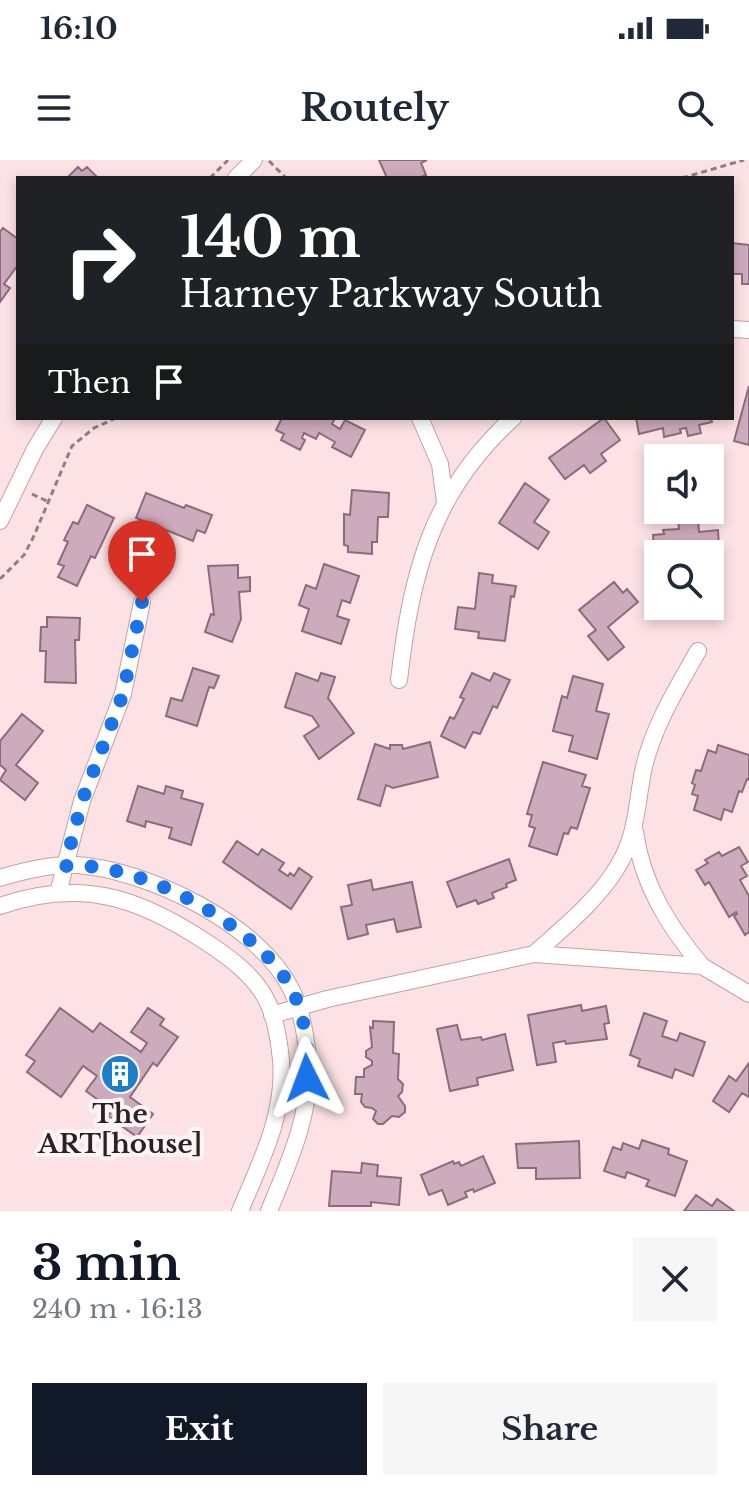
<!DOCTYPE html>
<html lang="en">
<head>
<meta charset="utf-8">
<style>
  :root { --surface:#fff; --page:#f6f6f7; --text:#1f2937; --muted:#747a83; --accent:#111827 }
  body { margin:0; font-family:"Libre Baskerville",serif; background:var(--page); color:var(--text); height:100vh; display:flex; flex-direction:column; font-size:30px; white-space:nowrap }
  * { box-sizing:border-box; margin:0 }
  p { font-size:26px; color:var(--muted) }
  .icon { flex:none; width:44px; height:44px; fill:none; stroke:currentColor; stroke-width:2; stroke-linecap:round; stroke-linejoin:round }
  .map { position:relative; height:1051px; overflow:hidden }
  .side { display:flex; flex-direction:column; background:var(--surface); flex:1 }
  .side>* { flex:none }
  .guide { position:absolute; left:16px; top:16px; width:718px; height:244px; border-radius:0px; box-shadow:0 4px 12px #0003; background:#202124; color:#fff; overflow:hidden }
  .tools { position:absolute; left:644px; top:284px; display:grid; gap:16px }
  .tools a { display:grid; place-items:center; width:80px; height:80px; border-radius:0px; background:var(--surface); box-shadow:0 4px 12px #0003; font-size:40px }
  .pin { position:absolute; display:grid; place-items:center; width:68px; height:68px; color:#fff; margin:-82px -34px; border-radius:50% 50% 50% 0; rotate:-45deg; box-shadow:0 0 8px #0007 }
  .pin .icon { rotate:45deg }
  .me { position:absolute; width:88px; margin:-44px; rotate:357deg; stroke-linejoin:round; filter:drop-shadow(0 0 6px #0008) }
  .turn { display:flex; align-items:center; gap:28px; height:168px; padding:0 32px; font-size:36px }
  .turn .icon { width:104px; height:104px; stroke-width:2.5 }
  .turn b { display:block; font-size:56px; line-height:68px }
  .then { display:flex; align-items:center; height:76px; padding:0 32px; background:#0003; gap:16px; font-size:30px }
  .round { display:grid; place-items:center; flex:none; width:84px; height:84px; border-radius:0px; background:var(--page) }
  .overview { display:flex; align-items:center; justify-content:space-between; height:136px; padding:0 32px }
  h1 { font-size:48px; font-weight:800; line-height:60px; color:var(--accent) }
  .action { display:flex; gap:16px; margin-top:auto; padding:16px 32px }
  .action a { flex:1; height:92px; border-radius:0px; background:var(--accent); color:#fff; font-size:32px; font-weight:800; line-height:92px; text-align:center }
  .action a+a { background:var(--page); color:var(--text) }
  .status { display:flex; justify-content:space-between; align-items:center; height:56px; padding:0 40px; background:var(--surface); direction:ltr }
  .status svg { height:22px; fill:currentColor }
  header { display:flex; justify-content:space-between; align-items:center; height:104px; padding:0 32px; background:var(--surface); font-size:36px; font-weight:800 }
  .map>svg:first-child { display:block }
  .building { fill:#ceabbc; stroke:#8c6c7c; stroke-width:2 }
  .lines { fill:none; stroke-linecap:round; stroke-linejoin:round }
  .minor-casing { stroke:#c79fa3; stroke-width:18 }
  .path { stroke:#927d7f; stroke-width:3; stroke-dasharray:6 4; stroke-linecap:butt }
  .minor { stroke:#fff; stroke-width:16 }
  .route { stroke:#1a73e8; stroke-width:14; stroke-dasharray:0 25.2 }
  .labels { text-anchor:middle; stroke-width:8; stroke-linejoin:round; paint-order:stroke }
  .poi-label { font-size:26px; font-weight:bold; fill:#2f2022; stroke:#fdf4f5 }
</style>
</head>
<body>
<div class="status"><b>16:10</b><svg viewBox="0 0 49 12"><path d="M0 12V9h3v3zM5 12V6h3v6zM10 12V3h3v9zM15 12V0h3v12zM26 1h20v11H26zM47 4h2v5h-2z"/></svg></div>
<header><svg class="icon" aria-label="menu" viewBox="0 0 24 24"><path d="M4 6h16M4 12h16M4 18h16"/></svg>Routely<svg class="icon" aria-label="search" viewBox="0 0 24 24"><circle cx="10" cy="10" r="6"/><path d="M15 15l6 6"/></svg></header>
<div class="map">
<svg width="749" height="1051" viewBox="0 0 749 1051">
  <rect width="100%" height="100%" fill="#fce2e4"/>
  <path class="building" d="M379,0H427L421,3L426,15L419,18H387Z
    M78,7L82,11L87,7L98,18H67Z
    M3,68L18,79V105L4,124L10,128L0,142V72Z
    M732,83L749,85V124H742V114H732Z
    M749,226V285L734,281Z
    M282,258H335L332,264L340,269L345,260L365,270L351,297L332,287L335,282L319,273L316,279L304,273L302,278L305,280L300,290L281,280L284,274L276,270Z
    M604,258L620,280L601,294L606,301L590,313L584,305L565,319L549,298Z
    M636,258H711L712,262L699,265L701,273L688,276L686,268L680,269L681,273L664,277L663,268L639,274Z
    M525,323L549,340L534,362L549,372L538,389L499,363Z
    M352,330L389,333L388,357H378L377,382H372V394L348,392V386L344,385V354L350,355Z
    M146,333L184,348L186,345L212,355L205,373L197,370L193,381L136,358Z
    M87,345L114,358L95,398L91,396L77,426L58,417L64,406L58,404L68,382L64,380L73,362L78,364Z
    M698,359L699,372L718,370L720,401L710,402V394H658V404H655L653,375L664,374L663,370L679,369L678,360Z
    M324,404L359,416L350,443L342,440L337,456L349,460L341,484L302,471L309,449L299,445L306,425L316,429Z
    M238,405V418L250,417V431L239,432L241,459L232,482L205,472L211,454L214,455L208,406Z
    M479,413L493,415L492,423L516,426L514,437L511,436L505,481L478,478L479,472L455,469L458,447L475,449Z
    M614,422L623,433L627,429L638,442L608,467L624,487L608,500L588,476L596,470L579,450Z
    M47,457L80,458L79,480H75L76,523L45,522L46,491H40L41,467H47Z
    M193,508L219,516L214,528L209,527L197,566L166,556L171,538L182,541Z
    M296,513L318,521L321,513L335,517L328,538L354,573L319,599L304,576L319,566L312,556L285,547Z
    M472,513L490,521L494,513L510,520L497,548L493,546L480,574L473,572L465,588L441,576L450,557L454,559L464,539L460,537Z
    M573,516L603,524L596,551L609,554L597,599L569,591L573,576L553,571L562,536L567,538Z
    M22,554L43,571L16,605L38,623L25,640L0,620L6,610L0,605V581Z
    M430,582L438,617L393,628L386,625L380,646L358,639L375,584L390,589V585H402L403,589Z
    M718,585L749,595V620L747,619L742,632L739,631L732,652L724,649L721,660L694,650L698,636L692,634L695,625L692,623L696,610L701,611L708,590L716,593Z
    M543,602L586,615L582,626L590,628L577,669L571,667L568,674L564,673L557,695L529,686L535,668L529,666L532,655L527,654Z
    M138,626L164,634L166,626L183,631L181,638L203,644L191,685L169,678L172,668L146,661L145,667L127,661Z
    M237,681L258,695L262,689L284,703L279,710L288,716L290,713L294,716L299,708L312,717L291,749L223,702Z
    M739,687L748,702L741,706L747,716L740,720L749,736V772L745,775L734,756L737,754L736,752L729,757L709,722L705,725L696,710L708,703L705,700L719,692L722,696Z
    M509,699L516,720L506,724L507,727L492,733L494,738L478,744L476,740L457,747L447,722Z
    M371,720L373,730L412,722L421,767L397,772L394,759L366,765L368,774L348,779L341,747L352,745L348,725Z
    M581,845L582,851L606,846L609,863L604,864L607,879L566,884L565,881L553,883L556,902L537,905L528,855Z
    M60,848L93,872L100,863L141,892L147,883L131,872L148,848L164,859L160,865L178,877L157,906L153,903L130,937L153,954L137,977L108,956L112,950L86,931L97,916L83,906L61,937L27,912L35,901L26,895Z
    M644,853L667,861L662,876L677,881L680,873L705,882L693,916L675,909L672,918L638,906L640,899L630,895Z
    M373,861L394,862L393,893L399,894L398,919L403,924L402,932L398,936L405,946V952L399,957L392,956L383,964H378L373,959L376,951L372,948L365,947L361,942L362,934H355L356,917H364V909L372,905V901L366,897V891L372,887L370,867L373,868Z
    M457,865L461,880L481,877L482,880L505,874L513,910L477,918L478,925L450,931L437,869Z
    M749,903V937L742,933L729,952L713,941L729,916L736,921Z
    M642,980L669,989L668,994L687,1001L675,1036L646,1026L649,1020L627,1012L625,1018L604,1011L613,987L621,990L623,983L639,989Z
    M579,981L580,1018L536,1019V1008H518L516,984Z
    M483,996L495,1023L474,1032L473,1029L465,1032L467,1037L448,1045L442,1030L429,1035L421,1015L453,1001L454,1004L459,1002L461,1006Z
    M362,1003L378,1005L377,1016L401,1018L399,1045L371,1042V1046H329L332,1011L361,1013Z
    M696,1035L712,1046L717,1039L734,1051H684Z"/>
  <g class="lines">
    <g class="minor-casing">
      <path id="minor" d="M236,18L254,0
        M732,169L749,170
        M420,258L440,304L445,342
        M0,361L35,289L54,258
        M399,520C411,415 431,332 513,258
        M635,672C642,724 669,767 702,806
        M0,718C25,710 51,704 77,705C148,710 259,764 291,829C302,850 306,876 308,900C312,953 289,1002 269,1051
        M58,733L82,641L123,534L142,442
        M0,746C80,718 138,737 206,782C229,797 255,816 267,841C276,858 279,880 281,900C286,953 260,1003 240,1051
        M534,794C563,768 598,740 618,706C638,673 636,643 644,607C654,565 677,528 698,491
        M272,855L327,839L534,794L702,806L749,834"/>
    </g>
    <path class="path" d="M269,1L286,18
      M210,18L228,0
      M682,18L744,0
      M32,334L49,342
      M0,419L24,395L33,378L72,286L94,268L116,258"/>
    <use href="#minor" class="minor"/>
  </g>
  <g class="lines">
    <path class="route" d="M142,442L123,534L82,641L65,706C137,700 256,764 291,828C305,854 309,889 307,918"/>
  </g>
  <defs>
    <g id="building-disc" transform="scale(2)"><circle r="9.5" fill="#1b7fca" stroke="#fdf4f5"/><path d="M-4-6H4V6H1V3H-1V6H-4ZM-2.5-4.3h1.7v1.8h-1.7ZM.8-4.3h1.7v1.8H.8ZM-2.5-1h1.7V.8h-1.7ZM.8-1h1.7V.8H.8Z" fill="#fff"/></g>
  </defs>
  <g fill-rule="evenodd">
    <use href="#building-disc" x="120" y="914"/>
  </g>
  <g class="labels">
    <g class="poi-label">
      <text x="120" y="963">The<tspan x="120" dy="30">ART[house]</tspan></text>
    </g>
  </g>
</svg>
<div class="tools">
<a><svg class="icon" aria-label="sound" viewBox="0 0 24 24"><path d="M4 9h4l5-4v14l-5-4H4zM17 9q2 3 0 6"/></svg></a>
<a><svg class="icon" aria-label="search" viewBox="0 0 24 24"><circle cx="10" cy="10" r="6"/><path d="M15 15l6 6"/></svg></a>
</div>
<div class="pin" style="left:142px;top:442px;background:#d93025"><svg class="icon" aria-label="arrive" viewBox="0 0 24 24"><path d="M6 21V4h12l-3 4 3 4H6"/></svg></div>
<svg class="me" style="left:307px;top:918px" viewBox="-20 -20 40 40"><path d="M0-17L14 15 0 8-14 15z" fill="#1a73e8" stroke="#fff" stroke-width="4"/></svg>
<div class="guide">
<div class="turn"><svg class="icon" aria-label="right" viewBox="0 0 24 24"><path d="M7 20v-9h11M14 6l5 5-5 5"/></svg><div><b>140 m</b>Harney Parkway South</div></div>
<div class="then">Then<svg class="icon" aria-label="arrive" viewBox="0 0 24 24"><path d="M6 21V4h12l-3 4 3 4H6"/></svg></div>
</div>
</div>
<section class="side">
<div class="overview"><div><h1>3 min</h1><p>240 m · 16:13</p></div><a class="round"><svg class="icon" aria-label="close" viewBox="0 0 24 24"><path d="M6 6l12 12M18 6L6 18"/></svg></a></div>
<div class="action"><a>Exit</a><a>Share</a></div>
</section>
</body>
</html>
